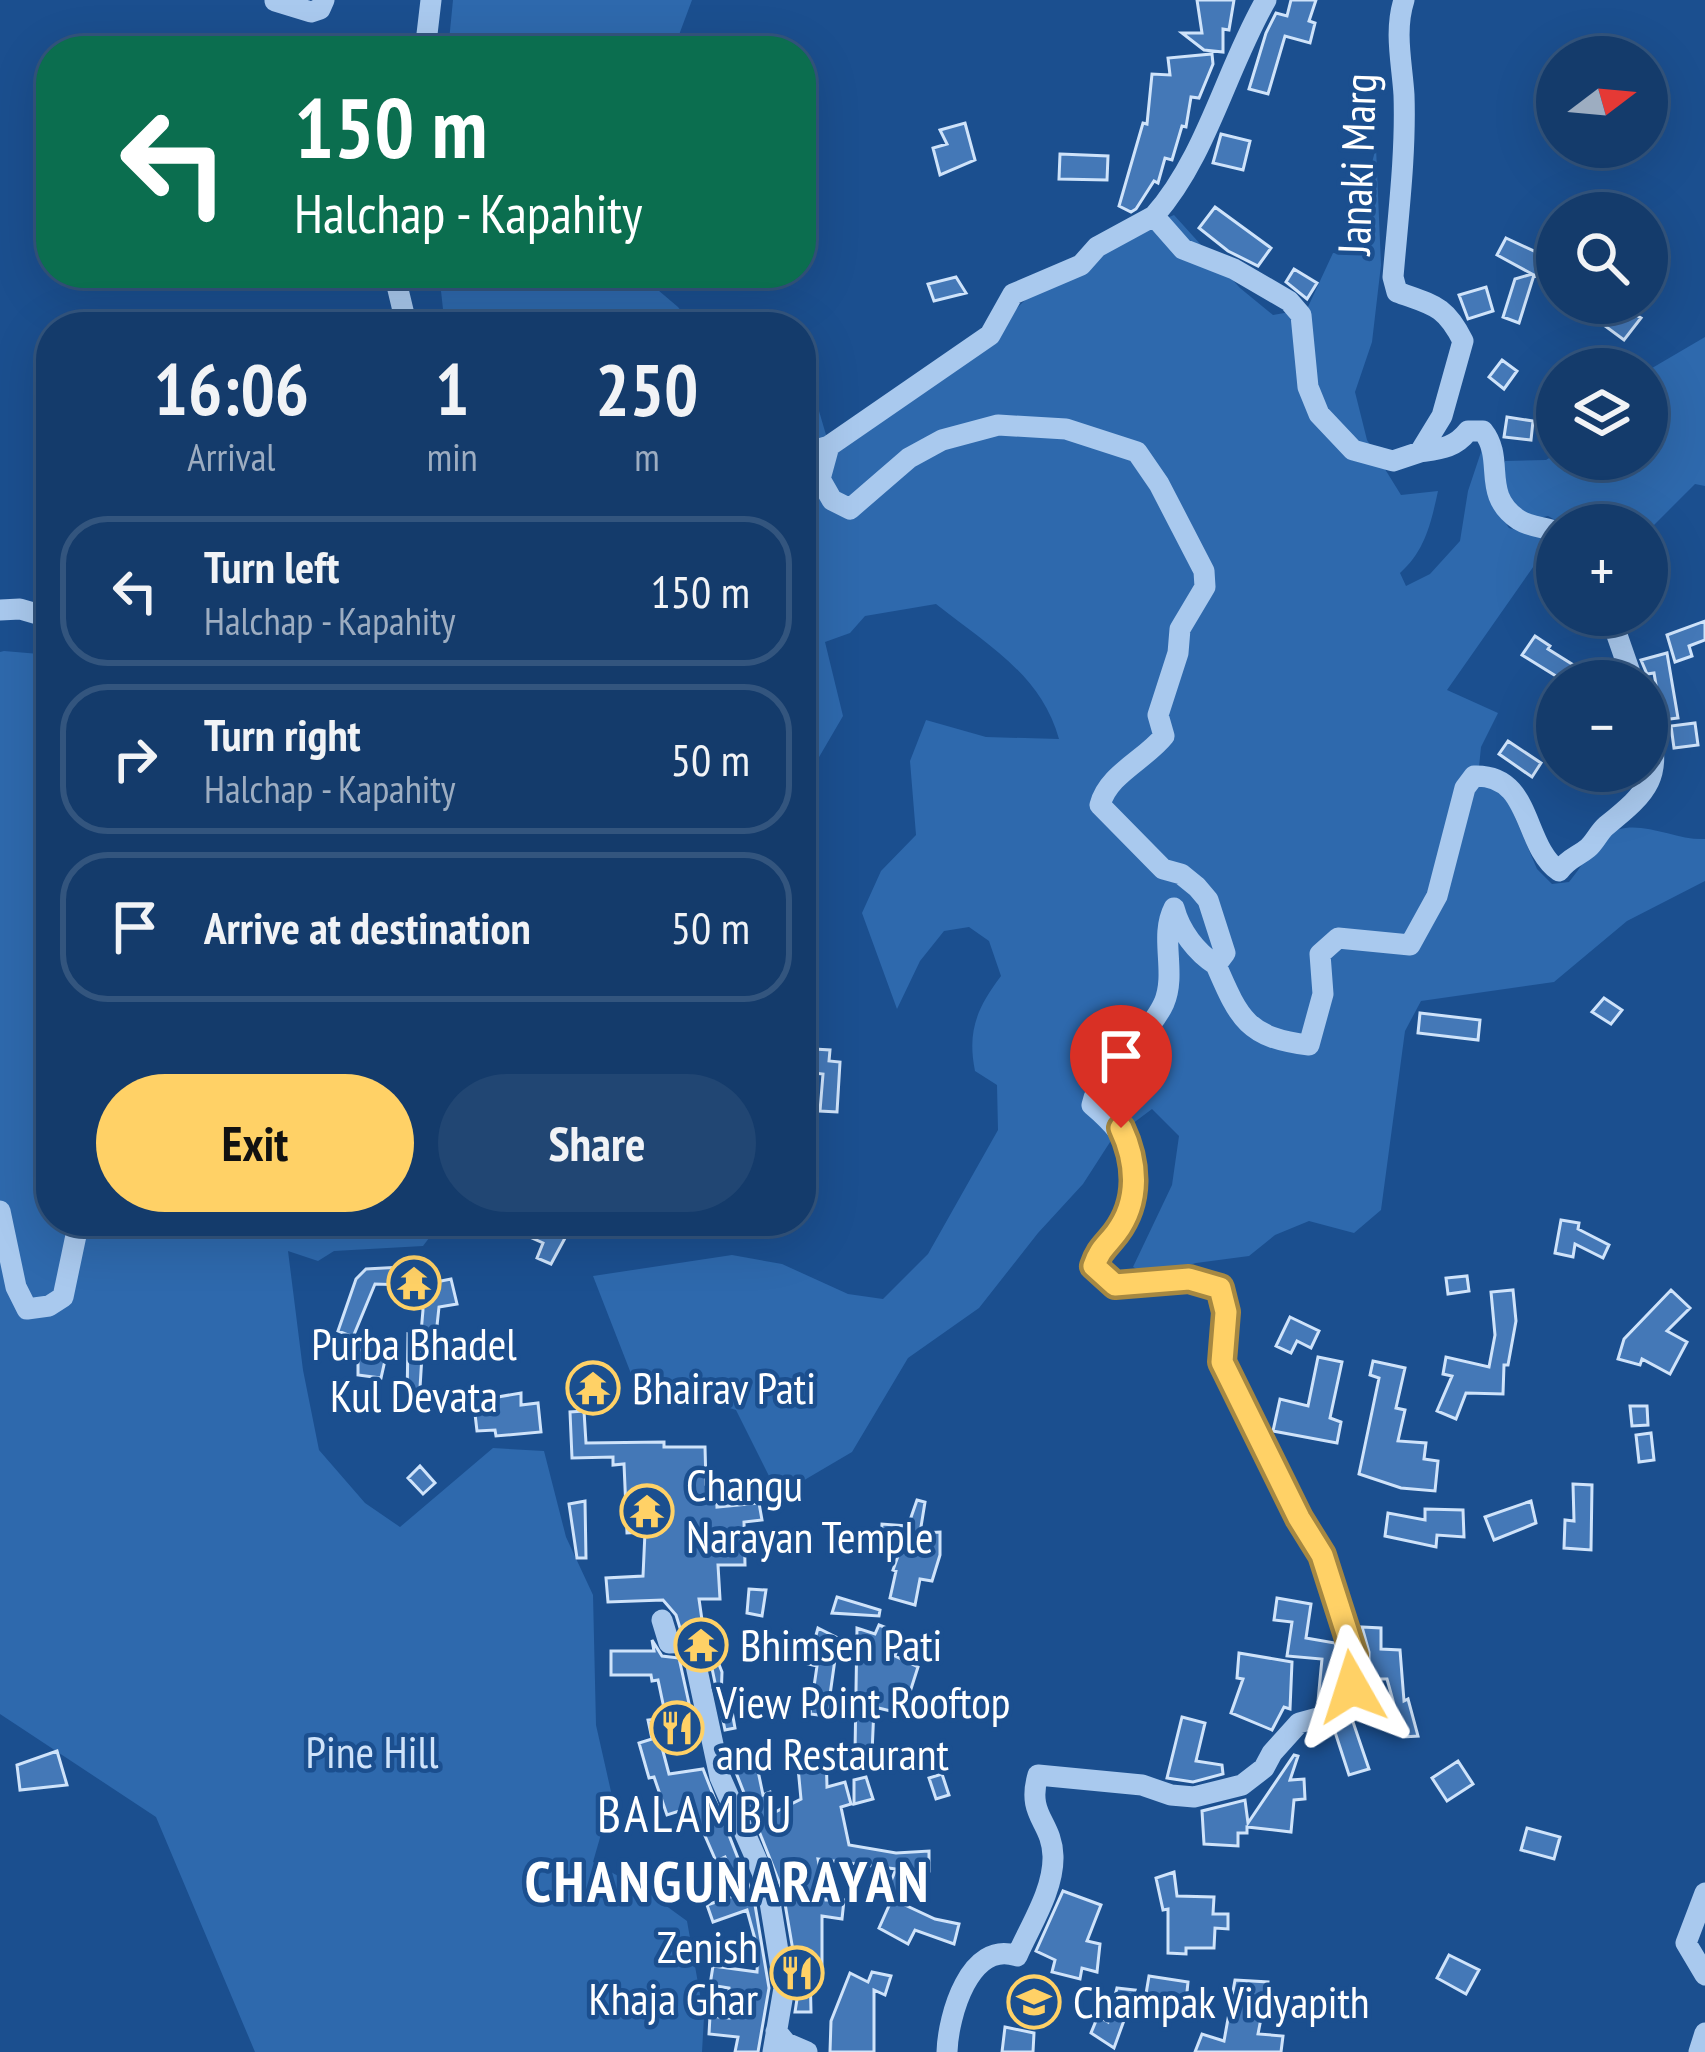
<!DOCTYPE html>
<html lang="en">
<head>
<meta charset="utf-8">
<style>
  :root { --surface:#143b6b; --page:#214673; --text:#f1f3f6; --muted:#9dadc1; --line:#33557e; --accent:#ffd166 }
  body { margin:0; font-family:"PT Sans Narrow",sans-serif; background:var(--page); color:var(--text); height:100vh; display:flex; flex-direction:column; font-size:45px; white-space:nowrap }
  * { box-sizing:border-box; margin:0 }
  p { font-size:39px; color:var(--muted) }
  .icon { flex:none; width:66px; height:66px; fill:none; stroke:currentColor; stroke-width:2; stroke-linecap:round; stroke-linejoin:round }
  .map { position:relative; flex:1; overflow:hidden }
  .drawer { position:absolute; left:36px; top:312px; width:780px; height:924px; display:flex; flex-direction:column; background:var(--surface); border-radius:48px; box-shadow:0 12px 48px #0002,0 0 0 3px var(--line) }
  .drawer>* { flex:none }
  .hud { position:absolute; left:36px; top:36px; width:780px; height:252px; border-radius:48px; box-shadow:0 12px 48px #0002,0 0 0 3px var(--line); background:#0b6e4f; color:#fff; overflow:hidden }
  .needle { width:78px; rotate:74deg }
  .controls { position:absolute; left:1536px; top:36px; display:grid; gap:24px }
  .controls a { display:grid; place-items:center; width:132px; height:132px; border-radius:50%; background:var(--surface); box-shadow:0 12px 48px #0002,0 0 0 3px var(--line); font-size:60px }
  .pin { position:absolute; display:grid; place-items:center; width:102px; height:102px; color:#fff; margin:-123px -51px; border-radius:50% 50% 50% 0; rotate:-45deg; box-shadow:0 0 12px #0007 }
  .pin .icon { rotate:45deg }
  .me { position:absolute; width:132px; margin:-66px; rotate:354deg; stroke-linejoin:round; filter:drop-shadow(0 0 9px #0008) }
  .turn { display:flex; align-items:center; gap:42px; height:252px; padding:0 60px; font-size:54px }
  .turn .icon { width:156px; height:156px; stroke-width:2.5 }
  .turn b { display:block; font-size:84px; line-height:102px }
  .eta { display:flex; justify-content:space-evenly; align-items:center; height:204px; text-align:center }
  .eta b { font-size:72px; font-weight:700; line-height:84px }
  .primary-button { display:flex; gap:24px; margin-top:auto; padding:24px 60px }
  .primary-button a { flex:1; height:138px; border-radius:72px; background:var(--accent); color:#111; font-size:48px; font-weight:700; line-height:138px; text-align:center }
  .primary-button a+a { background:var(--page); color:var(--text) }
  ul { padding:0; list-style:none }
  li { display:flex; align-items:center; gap:36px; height:150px; margin:0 24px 18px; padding:0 36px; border:6px solid var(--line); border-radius:48px }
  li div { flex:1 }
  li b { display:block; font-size:45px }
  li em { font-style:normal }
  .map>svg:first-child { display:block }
  .green { fill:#2e69ad }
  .building { fill:#4478b7; stroke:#cfe3fa; stroke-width:3 }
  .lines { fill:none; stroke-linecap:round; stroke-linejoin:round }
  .minor { stroke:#a9c9ee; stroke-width:21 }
  .route-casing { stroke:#a68842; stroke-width:30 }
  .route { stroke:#ffd166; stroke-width:21 }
  .labels { text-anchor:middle; stroke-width:9; stroke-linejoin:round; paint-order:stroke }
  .street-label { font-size:45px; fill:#fff; stroke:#1b4f8f }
  .poi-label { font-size:45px; fill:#fff; stroke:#1b4f8f; text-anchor:start }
  .park-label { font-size:45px; fill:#cfe3fa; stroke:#1b4f8f }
  .quarter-label { font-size:51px; letter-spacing:3px; fill:#fff; stroke:#1b4f8f }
  .district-label { font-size:57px; font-weight:bold; letter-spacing:3px; fill:#fff; stroke:#1b4f8f }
</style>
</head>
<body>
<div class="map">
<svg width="1705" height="2052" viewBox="0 0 1705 2052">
  <rect width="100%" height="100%" fill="#1b4f8f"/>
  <path class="green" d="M453,0H692L673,51H448Z
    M1376,147L1381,265L1372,342L1355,392L1367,440L1401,495L1438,491C1431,523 1425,551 1400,573L1406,586L1430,574L1460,541L1468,491L1483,446L1494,505L1509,528L1552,540L1447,690L1498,713L1481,747L1479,767L1505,794L1537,869L1552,884L1569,882C1581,868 1593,845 1607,835C1634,815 1675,841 1705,839V881L1627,921L1554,982L1421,1001L1405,1031L1381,1210L1354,1233L1309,1221L1275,1235L1249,1256L1196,1263L1151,1276L1133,1267L1172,1185L1179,1136L1152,1109L1112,1139L1083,1184L1038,1233L979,1308L908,1358L852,1452L801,1482L773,1484L736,1410L671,1390L637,1389L593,1276L732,1255L782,1264L848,1294L883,1299L928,1254L998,1130L997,1085L975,1071C967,1031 977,1008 1001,976L989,941L969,927L944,931L920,961L897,1009L862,913L881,871L916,835L910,761L926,720L986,737L1059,739C1041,674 986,644 936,604L865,616L850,633L825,642L843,716L801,788V388L814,394L829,445L990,335L1025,300L1121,237L1174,215L1240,288L1273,315L1307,309L1333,253L1349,254Z
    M439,273H647L645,279L678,307L693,327H445Z
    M1705,337V486L1695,484L1647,532V525H1564L1548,516L1539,518L1515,508L1499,477L1505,461L1546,460L1557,453V459H1647V371Z
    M4,651L51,655V1221H442L423,1246L334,1251L318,1261L288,1251L303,1370L319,1450L365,1503L400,1527L493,1448L544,1451L566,1537L593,1595L596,1725L612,1796L593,1862L647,1892L687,1921L704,2017L702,2052H255L156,1817L0,1714V652Z"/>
  <path class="building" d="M1197,0H1234L1229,30L1223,29V52L1204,50L1182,33H1202Z
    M1291,0H1316L1309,21L1315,23L1310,43L1285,36L1268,94L1249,89L1266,33L1276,13L1287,16Z
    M1212,54L1213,64L1199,98L1191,97L1186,127L1182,126L1172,160L1165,158L1158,183L1154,181L1136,209L1131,212L1119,206L1143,123L1147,124L1152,74L1170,75L1168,58Z
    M965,123L975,160L940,175L933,148L947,144L940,130Z
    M1221,134L1250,141L1243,170L1213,163Z
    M1060,154L1108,156L1107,180L1059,179Z
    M1215,207L1271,248L1258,266L1228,251L1199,228Z
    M1506,238L1549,258L1539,277L1534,275L1519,323L1503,317L1515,279L1532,274L1497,255Z
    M1294,269L1317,283L1307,299L1286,282Z
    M956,277L966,293L934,301L928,284Z
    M1486,287L1493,311L1468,319L1459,295Z
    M1616,303L1641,318L1624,340L1601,323Z
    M1502,360L1517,371L1504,389L1489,377Z
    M1507,417L1533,421L1531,440L1504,437Z
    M1705,621V640L1689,646L1692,656L1675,662L1667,635Z
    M1535,636L1550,646L1548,649L1599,681H1564L1522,655Z
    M1667,653L1678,718L1662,720L1654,673L1647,674L1641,660Z
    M1695,723L1698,745L1674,748L1671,726Z
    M1508,741L1541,763L1532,777L1499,754Z
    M1604,998L1622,1010L1611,1024L1592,1012Z
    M1420,1013L1480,1020L1478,1040L1418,1033Z
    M814,1049L830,1050L829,1061L840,1062L837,1112L820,1111L823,1074L813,1073Z
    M1561,1220L1579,1223L1578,1229L1609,1245L1603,1258L1575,1244L1573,1257L1555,1253Z
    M539,1221H558L571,1227L551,1264L537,1258L543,1243L532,1238Z
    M402,1267L405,1285L375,1284L353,1337L338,1331L356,1279L366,1269Z
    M1467,1276L1469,1291L1448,1294L1446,1278Z
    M451,1279L457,1304L439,1307L436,1335L421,1333L423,1310L416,1286Z
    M1513,1290L1516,1321L1508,1365H1504L1503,1394L1466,1393L1456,1419L1437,1411L1452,1376L1443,1374L1446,1357L1489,1367L1495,1335L1491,1292Z
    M1671,1290L1690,1308L1667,1331L1687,1342L1670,1374L1642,1359L1640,1365L1618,1359L1624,1339Z
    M1290,1317L1319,1331L1311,1348L1297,1341L1291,1353L1276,1346Z
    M408,1334L423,1339L419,1404H407Z
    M388,1347L381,1378L358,1375V1350Z
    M1318,1357L1342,1362L1330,1418L1341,1422L1337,1443L1273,1431L1280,1399L1308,1406Z
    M1373,1361L1405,1368L1396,1408L1405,1410L1398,1441L1426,1443L1424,1459L1438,1461L1435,1491L1401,1488L1359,1474L1379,1378L1370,1375Z
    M608,1377L610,1397L578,1400L576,1380Z
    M521,1393V1405L538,1403L541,1432L496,1436L495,1430L477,1431L475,1414L493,1410L492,1398Z
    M1630,1406H1647L1648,1425L1632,1426Z
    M584,1411L586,1443L664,1442V1447H705L706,1484L716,1483L717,1507L759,1503L762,1520L744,1522L745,1565H718L720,1599H699L704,1634L696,1628H680L676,1615L663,1600L608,1602L606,1578L643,1576L645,1532L627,1533L624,1464L613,1465V1457L572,1458L570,1412Z
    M1651,1433L1654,1460L1639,1462L1636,1435Z
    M420,1466L435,1483L423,1494L408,1478Z
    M1573,1484L1592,1485L1591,1550L1564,1548L1565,1520L1574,1521Z
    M917,1500L925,1502L920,1533L940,1532V1555L932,1581L920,1579L915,1605L890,1598L896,1571L893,1570L903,1542H881L882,1524L908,1526Z
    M585,1501L586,1558H577L569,1504Z
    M1531,1501L1536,1523L1494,1540L1485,1517Z
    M1425,1509L1463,1510L1464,1537L1437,1535L1436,1547L1385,1536L1388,1513L1425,1520Z
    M749,1589L766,1590L762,1616L747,1613Z
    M837,1597L880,1610L879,1616L832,1613Z
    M1277,1598L1311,1604L1306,1638L1335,1643L1339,1657L1337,1683L1329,1699L1318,1701L1322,1659L1287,1656L1292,1622L1274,1620Z
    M879,1625L902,1634L895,1656L918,1667L903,1714L874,1707L872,1753H855L857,1628L875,1634Z
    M1362,1627L1381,1628V1649L1400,1650L1404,1701L1408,1699L1418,1736L1403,1737L1387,1679H1380V1690H1369V1652Z
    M818,1628L838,1638L827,1716L810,1714L817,1666L808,1664Z
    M652,1640L662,1656L679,1658L690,1708L681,1709L687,1739L661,1744L669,1774L703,1769L754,1899L769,1988L758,2052H735L738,2037L709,2034L710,2016L729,2018V1988L710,1985L713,1966L757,1972L758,1950L747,1910L713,1922L707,1905L739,1894L725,1857L716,1861L702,1829L696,1831L689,1808L667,1815L654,1777L649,1778L639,1743L652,1739L648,1720L666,1718L658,1680L652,1681L651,1675H611V1651H654Z
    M1239,1653L1292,1662L1290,1709L1284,1707L1272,1730L1231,1713L1243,1679L1237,1678Z
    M716,1657L722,1672L721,1700H730L735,1728L725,1730L710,1659Z
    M1182,1717L1205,1723L1196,1761L1222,1765L1223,1774L1193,1782L1167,1778Z
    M1352,1719L1369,1769L1349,1775L1334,1729Z
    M826,1750L827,1787L845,1782L851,1804L841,1807L849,1845L896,1853L929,1851V1871L911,1872L904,1900L886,1893L896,1869L818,1859L826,1900H844L842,1919L822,1916V1966L810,1968L811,2012H795L799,1986L783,1892L733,1765L740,1764L741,1770L757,1766L763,1795L770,1792L775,1812L801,1799L797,1757Z
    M57,1751L67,1785L20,1790L17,1765Z
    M1294,1755L1298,1756L1290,1780L1304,1779L1305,1799L1294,1800L1291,1832L1247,1827V1833H1238V1846L1204,1844L1202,1811L1245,1800L1248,1823Z
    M1458,1761L1473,1784L1447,1801L1432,1778Z
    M942,1774L949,1795L936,1799L929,1778Z
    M866,1777L873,1799L854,1804V1780Z
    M1527,1828L1560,1837L1554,1859L1521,1850Z
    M1174,1872L1177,1896L1214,1897L1213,1914H1228V1929L1215,1928L1214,1948H1186V1954L1168,1953V1909L1163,1910L1156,1878Z
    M1063,1891L1101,1905L1087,1941L1100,1944L1097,1972L1082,1968L1080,1979L1052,1972L1055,1960L1036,1951Z
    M892,1899L935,1919L959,1924L954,1944L915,1930L908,1944L879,1928Z
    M1449,1955L1479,1970L1466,1994L1437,1978Z
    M872,1972L891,1976L885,1995L874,1990V2052H830L831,2021L850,1973L868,1982Z
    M1149,1976L1188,1982L1185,2012L1164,2010L1166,1996L1146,1994Z
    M1235,1980L1268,1982L1267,2003H1264L1258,2034L1283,2036L1281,2052H1195L1202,2034L1224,2041Z
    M1117,1988L1135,1990L1114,2048L1091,2033L1098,2016L1108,2022Z
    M1005,2027L1034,2033L1033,2052H1002Z"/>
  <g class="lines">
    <path class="minor" d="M275,1L311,12L320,9L324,0
      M425,51L431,0
      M1154,216C1207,156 1226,69 1266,0
      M394,273L407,327
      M829,446L820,479L832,500L850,509L909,458L942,440L998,425L1066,429L1137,452L1159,484L1204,571L1205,587L1180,629L1178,653L1158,715L1164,736C1145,760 1108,774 1100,805L1163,869L1181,874L1197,887L1208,900L1225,953L1216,965C1196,952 1180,931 1174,908C1159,937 1177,972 1164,1003C1146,1042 1102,1061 1092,1105C1136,1142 1148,1171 1120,1225C1112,1241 1100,1248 1095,1266L1115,1285L1189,1279L1220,1288L1226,1313L1222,1362L1299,1518L1322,1554L1338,1596L1354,1655L1352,1687L1339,1712L1299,1723L1272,1753L1264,1768L1242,1785L1194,1797L1171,1795L1142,1785L1038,1775C1026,1816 1052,1821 1053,1856C1054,1890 1030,1926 1017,1956C970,1939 948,2016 947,2052
      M1420,452C1440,449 1455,448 1468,431H1483C1506,460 1480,494 1519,520C1530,527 1545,527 1557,532
      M801,454L829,446L990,335L1013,294L1081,265L1097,247L1154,216L1183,249L1234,269L1289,301L1301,315L1308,387L1319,414L1353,450L1393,461L1420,452L1442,416L1463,341C1445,305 1433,305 1397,292L1393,277C1398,217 1406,155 1404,95C1402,63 1394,31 1404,0
      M0,610L20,609L51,618
      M1610,615L1633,681
      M1216,965C1239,1018 1247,1038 1309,1045L1323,994L1320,954L1338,938L1410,945L1437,896L1465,788L1474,776C1533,774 1522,845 1559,871C1570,857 1576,858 1588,848C1595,842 1599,832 1606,826C1648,792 1664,777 1647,721
      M0,1211L16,1287L27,1309L49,1306L63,1297L79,1221
      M662,1620L669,1643L691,1642L720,1777L762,1872L769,1896L784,1988L773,2052
      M1705,1893L1686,1943L1705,1975
      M776,2031L786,2043L807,2052
      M1699,2052L1705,2033"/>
  </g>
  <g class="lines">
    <g class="route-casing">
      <path id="route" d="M1121,1128C1137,1162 1140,1201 1116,1233C1106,1246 1099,1250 1094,1266L1115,1285L1189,1279L1220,1288L1226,1312L1222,1362L1299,1518L1322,1555L1354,1655L1352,1687"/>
    </g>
    <use href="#route" class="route"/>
  </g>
  <defs>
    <g id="temple-ring" transform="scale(2.7)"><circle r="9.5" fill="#1b4f8f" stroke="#ffd166" stroke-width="1.5"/><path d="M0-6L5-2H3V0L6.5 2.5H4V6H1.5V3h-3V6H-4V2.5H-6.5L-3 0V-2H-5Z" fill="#ffd166"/></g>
    <g id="restaurant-ring" transform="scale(2.7)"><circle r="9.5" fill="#1b4f8f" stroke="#ffd166" stroke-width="1.5"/><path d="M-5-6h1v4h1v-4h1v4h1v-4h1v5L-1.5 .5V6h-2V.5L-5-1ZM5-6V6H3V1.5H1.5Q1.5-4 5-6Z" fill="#ffd166"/></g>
    <g id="school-ring" transform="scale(2.7)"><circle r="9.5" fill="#1b4f8f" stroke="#ffd166" stroke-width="1.5"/><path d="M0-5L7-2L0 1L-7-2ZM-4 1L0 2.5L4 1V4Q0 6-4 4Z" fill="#ffd166"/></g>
  </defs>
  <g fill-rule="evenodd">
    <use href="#temple-ring" x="414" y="1283"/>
    <use href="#temple-ring" x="593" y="1388"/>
    <use href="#temple-ring" x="647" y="1511"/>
    <use href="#temple-ring" x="701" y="1645"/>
    <use href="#restaurant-ring" x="677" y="1728"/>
    <use href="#restaurant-ring" x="797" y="1973"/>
    <use href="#school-ring" x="1034" y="2002"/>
  </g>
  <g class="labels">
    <g class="street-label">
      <text transform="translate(1357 164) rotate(-88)" y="16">Janaki Marg</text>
    </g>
    <g class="poi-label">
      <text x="414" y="1360" text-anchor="middle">Purba Bhadel<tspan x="414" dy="52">Kul Devata</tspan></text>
      <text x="632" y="1404">Bhairav Pati</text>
      <text x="686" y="1501">Changu<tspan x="686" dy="52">Narayan Temple</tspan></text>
      <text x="740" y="1661">Bhimsen Pati</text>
      <text x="716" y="1718">View Point Rooftop<tspan x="716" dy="52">and Restaurant</tspan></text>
      <text x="758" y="1963" text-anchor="end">Zenish<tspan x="758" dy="52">Khaja Ghar</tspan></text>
      <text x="1073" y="2018">Champak Vidyapith</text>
    </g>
    <g class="park-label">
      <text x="372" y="1768">Pine Hill</text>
    </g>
    <g class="quarter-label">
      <text x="696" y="1832">BALAMBU</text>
    </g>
    <g class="district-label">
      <text x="728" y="1902">CHANGUNARAYAN</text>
    </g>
  </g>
</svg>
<div class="controls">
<a><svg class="needle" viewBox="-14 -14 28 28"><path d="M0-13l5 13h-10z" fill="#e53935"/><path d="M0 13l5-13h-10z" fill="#9dadc1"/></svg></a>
<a><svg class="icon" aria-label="search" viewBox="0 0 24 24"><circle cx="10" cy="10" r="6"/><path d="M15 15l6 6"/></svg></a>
<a><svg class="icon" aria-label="layers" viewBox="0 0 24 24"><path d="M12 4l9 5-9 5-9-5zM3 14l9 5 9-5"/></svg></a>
<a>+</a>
<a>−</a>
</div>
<div class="pin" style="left:1121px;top:1128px;background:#d93025"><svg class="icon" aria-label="arrive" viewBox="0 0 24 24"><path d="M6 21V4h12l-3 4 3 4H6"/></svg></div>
<svg class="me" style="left:1352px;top:1687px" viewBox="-20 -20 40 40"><path d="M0-17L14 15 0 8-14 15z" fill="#ffd166" stroke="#fff" stroke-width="4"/></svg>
<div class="hud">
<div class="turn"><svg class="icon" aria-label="left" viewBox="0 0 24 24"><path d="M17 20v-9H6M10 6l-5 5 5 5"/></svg><div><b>150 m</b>Halchap - Kapahity</div></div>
</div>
<section class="drawer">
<div class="eta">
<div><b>16:06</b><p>Arrival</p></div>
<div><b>1</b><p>min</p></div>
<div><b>250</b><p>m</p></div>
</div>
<ul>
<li><svg class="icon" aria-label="left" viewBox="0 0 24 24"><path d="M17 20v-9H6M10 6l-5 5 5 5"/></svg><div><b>Turn left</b><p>Halchap - Kapahity</p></div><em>150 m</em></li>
<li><svg class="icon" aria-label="right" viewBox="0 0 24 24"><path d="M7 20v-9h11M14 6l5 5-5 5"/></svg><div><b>Turn right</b><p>Halchap - Kapahity</p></div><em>50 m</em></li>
<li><svg class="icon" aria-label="arrive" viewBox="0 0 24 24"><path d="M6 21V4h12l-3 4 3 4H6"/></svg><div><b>Arrive at destination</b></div><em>50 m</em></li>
</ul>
<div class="primary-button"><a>Exit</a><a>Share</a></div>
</section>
</div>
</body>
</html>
